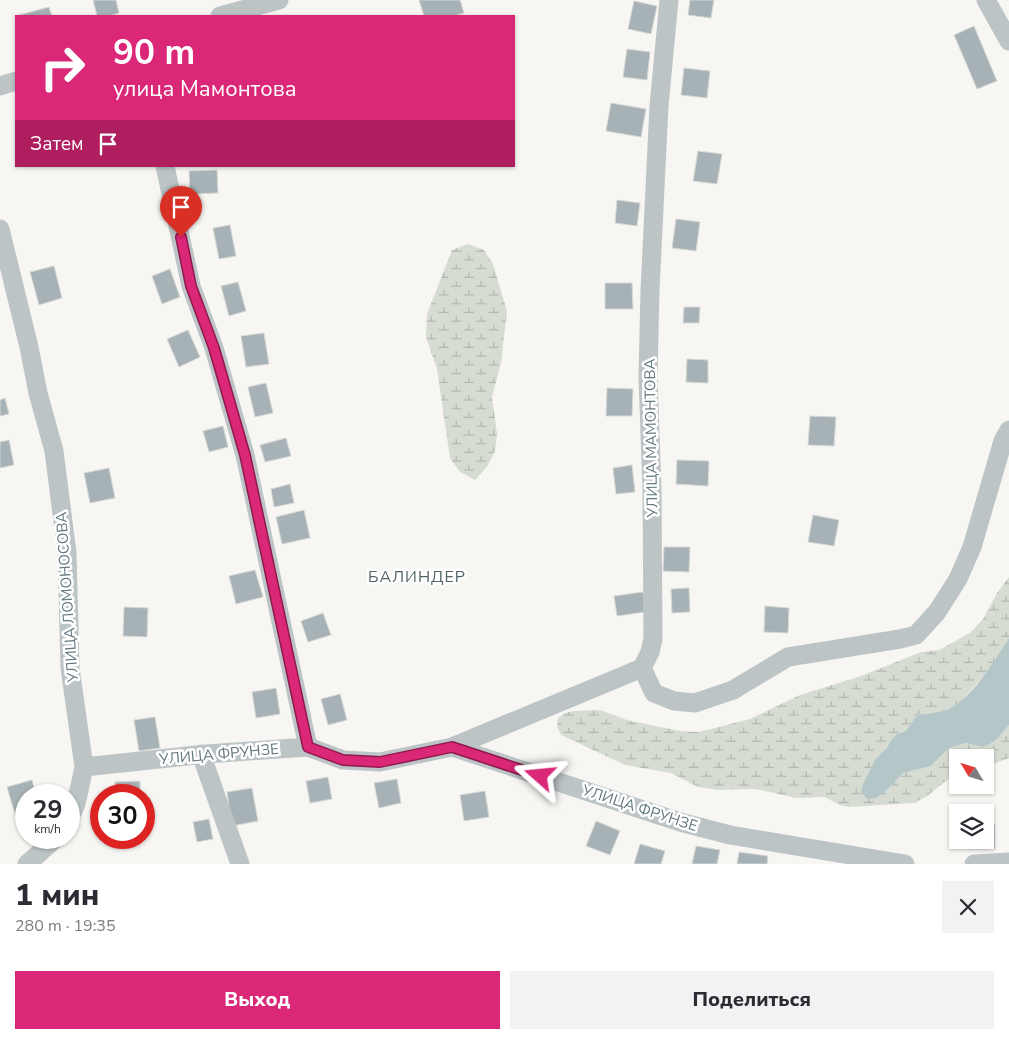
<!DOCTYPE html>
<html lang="ru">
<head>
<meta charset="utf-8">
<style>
  :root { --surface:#fff; --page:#f2f2f3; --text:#2b2b33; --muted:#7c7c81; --accent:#db2777 }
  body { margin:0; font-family:"Nunito Sans",sans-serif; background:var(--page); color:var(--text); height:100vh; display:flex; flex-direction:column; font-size:19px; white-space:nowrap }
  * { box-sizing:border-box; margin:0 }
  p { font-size:16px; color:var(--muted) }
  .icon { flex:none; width:28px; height:28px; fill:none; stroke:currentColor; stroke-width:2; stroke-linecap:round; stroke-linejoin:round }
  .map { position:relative; height:864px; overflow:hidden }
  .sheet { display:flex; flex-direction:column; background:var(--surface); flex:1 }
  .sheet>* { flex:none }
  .banner { position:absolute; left:15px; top:15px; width:500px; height:152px; border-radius:0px; box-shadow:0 1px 4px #0004; background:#db2777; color:#fff; overflow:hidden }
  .needle { width:32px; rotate:308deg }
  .controls { position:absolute; left:949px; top:749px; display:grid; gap:10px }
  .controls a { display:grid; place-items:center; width:45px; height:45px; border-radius:0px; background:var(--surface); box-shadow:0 1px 4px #0004; font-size:25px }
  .speed { position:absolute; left:15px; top:784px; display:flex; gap:10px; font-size:25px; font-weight:700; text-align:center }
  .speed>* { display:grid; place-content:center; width:65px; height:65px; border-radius:50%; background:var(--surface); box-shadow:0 1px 4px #0004; line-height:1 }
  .speed small { font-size:12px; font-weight:400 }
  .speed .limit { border:8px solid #d22; background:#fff; color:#111 }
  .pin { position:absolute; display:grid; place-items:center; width:42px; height:42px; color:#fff; margin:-51px -21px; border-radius:50% 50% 50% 0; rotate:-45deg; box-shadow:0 0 5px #0007 }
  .pin .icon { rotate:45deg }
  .me { position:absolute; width:55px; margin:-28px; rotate:288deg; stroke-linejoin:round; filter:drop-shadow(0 0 4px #0008) }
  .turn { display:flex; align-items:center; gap:18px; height:105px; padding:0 15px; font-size:22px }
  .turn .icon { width:65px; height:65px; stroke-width:2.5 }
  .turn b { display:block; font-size:35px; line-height:42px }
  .then { display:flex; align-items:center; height:48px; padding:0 15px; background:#0003; gap:10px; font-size:19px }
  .round { display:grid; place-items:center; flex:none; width:52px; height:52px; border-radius:0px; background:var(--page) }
  .head { display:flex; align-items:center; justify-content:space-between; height:85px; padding:0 15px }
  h1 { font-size:30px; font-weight:800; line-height:38px }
  .cta { display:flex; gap:10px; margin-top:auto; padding:10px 15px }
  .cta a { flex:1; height:58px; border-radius:0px; background:var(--accent); color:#fff; font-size:20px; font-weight:800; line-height:58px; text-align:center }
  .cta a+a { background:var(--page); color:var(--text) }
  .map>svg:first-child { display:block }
  .wetland { fill:url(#wetland-marsh) }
  .water { fill:#b4c6c7 }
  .building { fill:#a6b2b5; stroke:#d8d8d6 }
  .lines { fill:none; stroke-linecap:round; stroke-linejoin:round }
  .minor { stroke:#bdc4c6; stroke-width:19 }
  .route-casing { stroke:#8e194d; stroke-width:12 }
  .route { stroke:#db2777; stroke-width:9 }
  .labels { text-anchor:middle; stroke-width:5; stroke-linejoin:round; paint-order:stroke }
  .street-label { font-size:15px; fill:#61787f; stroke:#fff }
  .neighbourhood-label { font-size:16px; letter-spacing:1px; fill:#53646a; stroke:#fff }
</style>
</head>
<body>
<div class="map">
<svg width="1009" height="864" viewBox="0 0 1009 864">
  <defs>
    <pattern id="wetland-marsh" width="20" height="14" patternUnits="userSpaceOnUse" patternTransform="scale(1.25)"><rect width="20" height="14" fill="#d7dcd2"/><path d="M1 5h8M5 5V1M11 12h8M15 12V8" fill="none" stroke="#b2b7b0"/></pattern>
  </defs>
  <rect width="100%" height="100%" fill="#f7f6f3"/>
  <path class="wetland" d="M468,244L484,250L493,264L507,311L501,363L492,397L497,434L495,451L487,467L475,480L460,472L450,458L437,369L426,337L427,314L452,250Z
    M1009,577V638L990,669L960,702L944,711L916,716L906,731L897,734L891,740L887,748L876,760L884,793L903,773L931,766L949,748L965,743L983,747L990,744L997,739L1009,725V758L985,767V758H958L957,775L943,783L926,797L914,803L849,807L840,805L824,797L796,798L756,789L717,790L698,787L671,773L625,765L561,735L557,727L558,718L565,713L574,711L600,710L627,720L680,731L699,732L750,719L800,695L861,676L921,652L939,650L970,633L983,619L997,593Z"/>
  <path class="water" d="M1009,638V725L997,739L990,744L983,747L965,743L949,748L931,766L903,773L884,793L876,798L867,799L861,792L863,784L875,760L887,748L891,740L897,734L906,731L916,716C925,714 934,713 943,711C971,702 994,661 1009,638Z"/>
  <path class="building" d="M93,0H116L119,13L109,16H97Z
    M419,0H460L464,13L453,16H424Z
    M690,0H714L711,18L688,15Z
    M634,1L657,6L651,34L628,29Z
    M49,7L52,16H19V15Z
    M974,26L997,81L977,89L954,35Z
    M627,49L650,52L647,80L623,77Z
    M684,68L710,71L707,98L681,95Z
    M611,103L646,109L641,137L606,131Z
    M698,151L722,154L717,184L693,181Z
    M217,170L218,193L190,194L189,171Z
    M617,200L640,203L637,226L615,223Z
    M676,219L700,222L696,251L672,248Z
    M230,225L236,256L219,259L213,228Z
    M54,266L62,298L39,305L30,272Z
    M170,269L180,297L162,304L152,276Z
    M238,282L246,311L229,316L221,286Z
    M605,283H632L633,309H605Z
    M684,307H700L699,323H683Z
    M188,330L200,357L179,367L167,339Z
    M264,333L269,364L246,367L241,336Z
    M687,359L708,360V383L686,382Z
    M266,383L273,413L255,417L248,387Z
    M607,388L633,389L632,416H606Z
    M5,398L9,414L0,416V400Z
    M810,416L836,417L834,446L808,445Z
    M223,426L228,447L209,452L203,431Z
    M286,438L291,456L265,462L260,445Z
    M9,440L14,465L0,468V442Z
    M677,460L709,461L708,486L676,484Z
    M632,465L635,492L616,494L613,468Z
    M109,468L115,498L90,503L84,473Z
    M290,484L294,503L274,507L271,489Z
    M304,510L310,538L282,544L276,517Z
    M813,515L839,520L834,546L808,542Z
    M664,547H690L689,572L663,571Z
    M255,570L263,597L236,604L229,576Z
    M689,588L690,612L672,613L671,589Z
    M643,592L645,612L617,616L614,596Z
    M765,606L789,608L788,633L764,632Z
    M124,607L148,608L147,637L123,636Z
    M323,613L331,635L308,642L301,621Z
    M276,688L280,714L256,718L252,692Z
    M340,694L347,720L328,725L321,699Z
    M155,717L160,748L139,751L134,720Z
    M328,777L332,799L310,803L306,781Z
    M397,779L401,803L379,808L374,783Z
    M32,780L36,795H26V818L17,821L7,787Z
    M140,781V795H116L115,782Z
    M252,788L258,821L232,826L227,792Z
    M485,791L489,817L464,821L460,795Z
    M209,819L213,839L197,842L193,822Z
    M596,821L620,831L610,855L586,846Z
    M985,824H995V849H968V840H985Z
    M640,844L665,851L661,864H634Z
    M696,846L720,850L717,864H692Z
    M739,852L768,856L767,864H737Z"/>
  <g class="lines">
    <path class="minor" d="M986,0L1009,41
      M220,16L279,0
      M0,86L16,81
      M165,166L191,286L214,348L245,455L308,747
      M0,229L29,347L38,393L54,451L67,553L70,668L84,767L76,804L69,819
      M642,668L654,693L674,701L695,703L733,690L788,657L900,639L916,635L937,612L958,579L972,547L1003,441L1009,430
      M452,747L642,668L650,652L653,639L652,490L648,377L650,290L659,106L669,0
      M201,754L240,864
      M84,767L206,754L308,747L343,760L380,762L452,747L680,822L730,835L905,864
      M27,864L56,838
      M974,864L1009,862"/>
  </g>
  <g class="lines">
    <g class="route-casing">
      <path id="route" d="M181,237L191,286L214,348L245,455L308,747L343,760L380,762L452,747L540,776"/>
    </g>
    <use href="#route" class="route"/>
  </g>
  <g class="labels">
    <g class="street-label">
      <text transform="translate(651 438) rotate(-91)" y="5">УЛИЦА МАМОНТОВА</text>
      <text transform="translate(67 597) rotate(-94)" y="5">УЛИЦА ЛОМОНОСОВА</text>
      <text transform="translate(219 754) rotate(-5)" y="5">УЛИЦА ФРУНЗЕ</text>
      <text transform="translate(640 808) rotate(18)" y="5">УЛИЦА ФРУНЗЕ</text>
    </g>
    <g class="neighbourhood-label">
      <text x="417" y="582">БАЛИНДЕР</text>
    </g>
  </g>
</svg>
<div class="controls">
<a><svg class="needle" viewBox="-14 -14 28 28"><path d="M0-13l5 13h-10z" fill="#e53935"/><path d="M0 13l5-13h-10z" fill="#7c7c81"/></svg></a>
<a><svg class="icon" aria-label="layers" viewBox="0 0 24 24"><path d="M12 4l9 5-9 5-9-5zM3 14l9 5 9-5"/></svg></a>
</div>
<div class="speed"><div>29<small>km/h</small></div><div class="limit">30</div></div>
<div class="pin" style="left:181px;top:237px;background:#d93025"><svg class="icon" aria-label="arrive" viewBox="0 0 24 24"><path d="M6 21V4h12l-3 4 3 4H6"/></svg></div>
<svg class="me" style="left:540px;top:776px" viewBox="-20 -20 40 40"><path d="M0-17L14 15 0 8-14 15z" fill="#db2777" stroke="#fff" stroke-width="4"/></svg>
<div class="banner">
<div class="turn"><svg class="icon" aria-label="right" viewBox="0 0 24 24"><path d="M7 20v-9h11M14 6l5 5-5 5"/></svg><div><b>90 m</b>улица Мамонтова</div></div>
<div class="then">Затем<svg class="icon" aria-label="arrive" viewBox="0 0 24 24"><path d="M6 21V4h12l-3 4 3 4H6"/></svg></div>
</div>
</div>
<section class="sheet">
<div class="head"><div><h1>1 мин</h1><p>280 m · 19:35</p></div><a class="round"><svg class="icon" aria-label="close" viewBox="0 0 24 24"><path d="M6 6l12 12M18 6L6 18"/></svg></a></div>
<div class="cta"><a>Выход</a><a>Поделиться</a></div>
</section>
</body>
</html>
